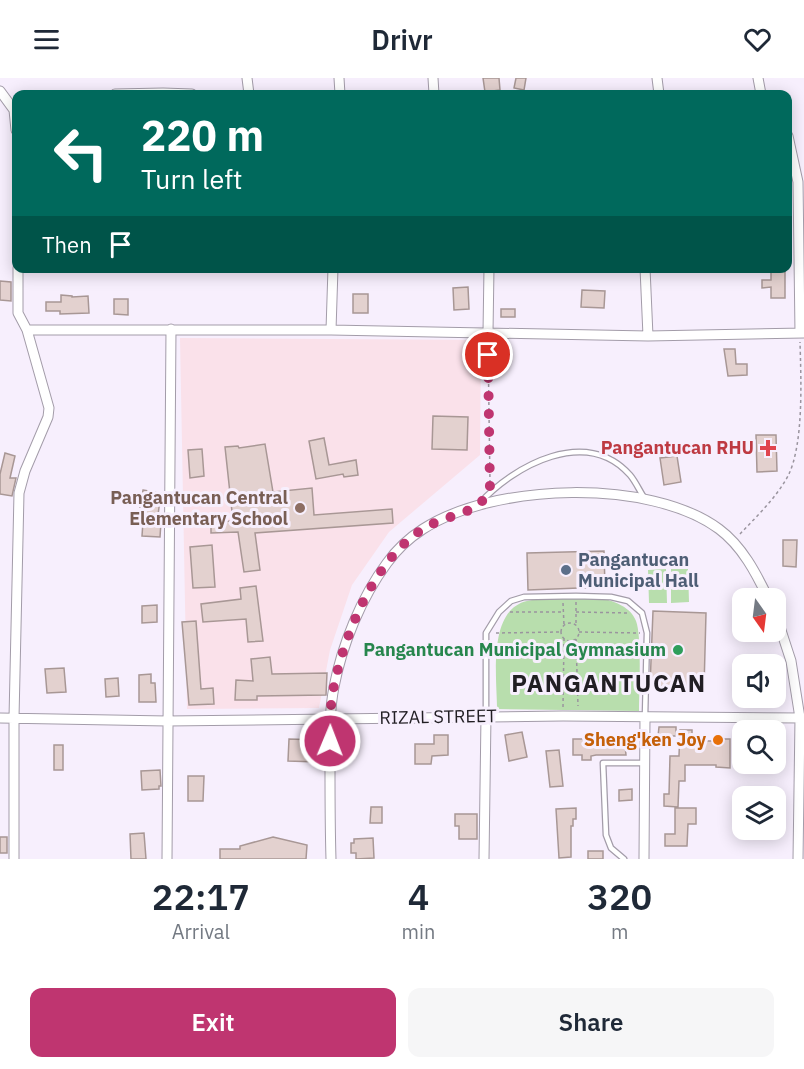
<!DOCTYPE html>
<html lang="en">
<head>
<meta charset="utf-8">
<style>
  :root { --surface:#fff; --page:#f6f6f7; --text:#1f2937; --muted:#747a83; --accent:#bf3570 }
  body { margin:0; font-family:"IBM Plex Sans",sans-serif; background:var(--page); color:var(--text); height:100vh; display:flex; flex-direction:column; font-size:22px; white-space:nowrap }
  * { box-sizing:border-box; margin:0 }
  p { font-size:20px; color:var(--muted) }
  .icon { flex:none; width:33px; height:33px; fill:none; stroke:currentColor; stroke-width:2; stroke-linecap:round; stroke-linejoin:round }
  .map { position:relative; height:781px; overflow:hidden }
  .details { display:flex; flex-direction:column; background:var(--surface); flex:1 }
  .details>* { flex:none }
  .top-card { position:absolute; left:12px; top:12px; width:780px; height:183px; border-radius:12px; box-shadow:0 3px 15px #0003; background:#00695c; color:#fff; overflow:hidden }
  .needle { width:39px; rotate:166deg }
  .tools { position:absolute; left:732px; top:510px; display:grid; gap:12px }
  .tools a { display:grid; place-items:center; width:54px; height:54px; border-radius:12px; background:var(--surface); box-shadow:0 3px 15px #0003; font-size:30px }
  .pin { position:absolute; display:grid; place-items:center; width:51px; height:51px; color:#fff; margin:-26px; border:3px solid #fff; border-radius:50%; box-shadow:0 2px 6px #0007 }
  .me { position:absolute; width:66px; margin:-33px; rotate:1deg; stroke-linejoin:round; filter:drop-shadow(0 0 4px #0008) }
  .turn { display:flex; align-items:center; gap:21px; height:126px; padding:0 30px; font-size:27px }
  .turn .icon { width:78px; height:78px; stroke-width:2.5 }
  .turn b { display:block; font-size:42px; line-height:51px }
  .then { display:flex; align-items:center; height:57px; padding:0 30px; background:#0003; gap:12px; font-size:22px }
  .eta { display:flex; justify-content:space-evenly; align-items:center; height:102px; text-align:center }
  .eta b { font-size:36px; font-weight:600; line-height:42px }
  .button { display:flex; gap:12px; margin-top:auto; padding:12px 30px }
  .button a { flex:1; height:69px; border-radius:12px; background:var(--accent); color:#fff; font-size:24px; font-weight:600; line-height:69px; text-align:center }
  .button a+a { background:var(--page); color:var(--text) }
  header { display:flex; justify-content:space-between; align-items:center; height:78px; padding:0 30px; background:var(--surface); font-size:27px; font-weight:600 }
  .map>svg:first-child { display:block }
  .education { fill:#fae1ea }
  .green { fill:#b8dead }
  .building { fill:#e3d1cf; stroke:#a89795; stroke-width:1.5 }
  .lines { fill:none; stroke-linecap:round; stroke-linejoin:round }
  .service-casing { stroke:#a39ca9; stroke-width:7 }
  .minor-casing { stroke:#a39ca9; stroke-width:11 }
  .path { stroke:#9a949e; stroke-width:1.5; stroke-dasharray:3 3; stroke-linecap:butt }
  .service { stroke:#fff; stroke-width:4.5 }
  .minor { stroke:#fff; stroke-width:9 }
  .route { stroke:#bf3570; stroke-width:10; stroke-dasharray:0 18 }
  .health-dot { fill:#e0444e; stroke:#f7effd; stroke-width:2 }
  .education-dot { fill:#8d6e63; stroke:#f7effd; stroke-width:2 }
  .service-dot { fill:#5c6f8a; stroke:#f7effd; stroke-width:2 }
  .leisure-dot { fill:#2e9e5b; stroke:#f7effd; stroke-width:2 }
  .food-dot { fill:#e8710a; stroke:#f7effd; stroke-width:2 }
  .labels { text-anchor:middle; stroke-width:6; stroke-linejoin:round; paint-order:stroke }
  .health-label { font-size:18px; font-weight:bold; fill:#be3a42; stroke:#f7effd; text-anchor:end }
  .education-label { font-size:18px; font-weight:bold; fill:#785e54; stroke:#f7effd; text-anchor:end }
  .service-label { font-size:18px; font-weight:bold; fill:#4e5e75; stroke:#f7effd; text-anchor:start }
  .leisure-label { font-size:18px; font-weight:bold; fill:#27864d; stroke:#f7effd; text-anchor:end }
  .street-label { font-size:18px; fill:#211e23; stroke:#f7effd }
  .food-label { font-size:18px; font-weight:bold; fill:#c56008; stroke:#f7effd; text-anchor:end }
  .district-label { font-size:24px; font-weight:bold; letter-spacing:1.5px; fill:#211e23; stroke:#f7effd }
</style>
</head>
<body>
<header><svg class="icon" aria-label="menu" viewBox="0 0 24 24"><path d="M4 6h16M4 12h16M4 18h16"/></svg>Drivr<svg class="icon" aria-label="heart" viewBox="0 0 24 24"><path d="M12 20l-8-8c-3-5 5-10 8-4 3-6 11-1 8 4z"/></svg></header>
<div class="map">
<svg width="804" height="781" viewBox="0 0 804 781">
  <rect width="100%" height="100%" fill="#f7effd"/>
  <path class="education" d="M180,260L481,262L480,377L389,454L352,507L330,572L319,630L187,631Z"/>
  <path class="green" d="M666,491L667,525H649L648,492Z
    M671,491H688L689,524L671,525Z
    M602,520C615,524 631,529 636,543C642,558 639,614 639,633L497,631C497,601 487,532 527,523C550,517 578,520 602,520Z"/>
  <path class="building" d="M483,0H499L500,12L485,14Z
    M516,0H526L524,12L514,10Z
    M771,190H785V220H771V209L762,210V202H771Z
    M0,203L11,204V223L0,222Z
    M468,209L469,231L454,232L453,210Z
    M582,212L605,213L604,230L581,229Z
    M353,216H368V235H353Z
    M61,217L72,218V219L88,218L89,235L60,236V233H46V224H61Z
    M114,221H128V237L114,236Z
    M501,231H515V239H501Z
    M724,271H735L736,286H747V297L728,298Z
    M433,338L468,339L467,372L432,371Z
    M756,357H776L777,393L757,394Z
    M324,360L329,387L356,382L358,397L344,399L343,396L316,401L309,363Z
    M265,366L273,414L312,410L314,437L392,431L393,445L255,455L260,492L244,494L238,454L211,455V444L233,443L225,369L238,368L239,370Z
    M202,371L204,398L190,400L188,372Z
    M5,375L15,378L10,400H16L12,418L0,416V396Z
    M677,378L681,404L664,407L660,380Z
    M143,412L161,415L157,444H161L160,459L142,458L144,429H140Z
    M783,462H797L796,489L783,488Z
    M212,467L215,509L193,510L190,469Z
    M604,473L605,509L528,512L527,475Z
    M256,508L263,563L248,564L246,541L203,544L201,526L241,521L240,510Z
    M157,527V544L142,545V528Z
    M653,533L706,535L704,610L650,608Z
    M196,543L201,611L213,610L214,626L189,627L182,544Z
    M270,579L272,596L327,595L326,617L257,618V622H235L236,602L253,603L251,581Z
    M64,590L66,614L47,615L45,591Z
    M151,596V605H155L156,624H139V597Z
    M118,600L119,618L106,619L105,601Z
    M659,649H676V658H658Z
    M680,652H692V663H717V661H730V690L716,689V687H685V703H679L678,729L664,728V716H669L670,678H679Z
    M522,654L527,679L509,683L505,657Z
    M434,657H448V677L432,678L431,686H415V666H434Z
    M289,661L318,662V684L288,683Z
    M573,661H599V668L625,667L626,677H596L591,678V682H582V677H573Z
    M54,667H63V692H54Z
    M559,672L563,708L550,709L546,673Z
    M160,692L161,708H159V711L142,712L141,693Z
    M188,698H204L203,723H188Z
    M632,711V722L619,723V712Z
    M371,729H382V745H370Z
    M576,730V741H573V748H571V779L559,780L556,731Z
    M675,730H696V746H688L687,768H665V756H675Z
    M455,736H477V761H459V748H455Z
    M144,755L146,781H131L130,756Z
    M0,759H7V775H0Z
    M273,759L307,767L306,781H220V771H240V768Z
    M373,760L374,780L356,781V775H351V765H354V761Z
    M588,773H603V781H588Z"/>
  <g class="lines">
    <g class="service-casing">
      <path id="service" d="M479,426C514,387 587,348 630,397C636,404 640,414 645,421
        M486,638V555L499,534L511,523L524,519L576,518L611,519L628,523L642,535L647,555L645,639
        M624,781L611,770L606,757L603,685H644"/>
    </g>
    <g class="minor-casing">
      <path id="minor" d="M247,0L249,16
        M339,0L340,16
        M433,0L434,16
        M657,0L659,16
        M758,0L761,16
        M0,13L14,32L16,52
        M115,16L163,15L192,16
        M788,58L798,104L800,255
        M645,190L648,258
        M27,252H331L648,258L804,255
        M331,252L333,190
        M488,254L489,190
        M776,537L791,583L800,640L798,781
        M0,640L167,643L563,638L804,640
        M14,781V640L19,415L25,393L48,339L49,330L27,252L18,235V190
        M167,781L171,251
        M331,781C330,749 330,718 330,686C330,660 329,634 334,609C342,567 361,520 387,485C397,471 409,460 423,451C494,405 650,400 719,451C742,468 756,495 768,520
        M484,781L486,638
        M644,781L645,639"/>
    </g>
    <path class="path" d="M488,264L490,404
      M740,456C757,438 776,420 788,398C804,366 801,301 800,264
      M576,524V546
      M563,525L564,547
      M510,534H564
      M576,534L629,535
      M561 554a9 9 0 1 1 18 0a9 9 0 1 1-18 0Z
      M579,554L640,555
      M496,555L561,554
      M576,561L578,628
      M495,575L640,574
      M563,629L564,561"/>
    <use href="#service" class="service"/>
    <use href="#minor" class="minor"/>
  </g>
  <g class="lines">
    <path class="route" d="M330,663C330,645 330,626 334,608C345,555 375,481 423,451C439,441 457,438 474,430C480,427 485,419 490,414L488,277"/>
  </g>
  <path class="health-dot" d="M765 361h6v6h6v6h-6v6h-6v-6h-6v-6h6z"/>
  <circle class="education-dot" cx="300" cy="430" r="6"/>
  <circle class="service-dot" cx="566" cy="492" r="6"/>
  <circle class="leisure-dot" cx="678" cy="572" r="6"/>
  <circle class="food-dot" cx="718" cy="662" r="6"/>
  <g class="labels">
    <g class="health-label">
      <text x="754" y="376">Pangantucan RHU</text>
    </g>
    <g class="education-label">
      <text x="288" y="426">Pangantucan Central<tspan x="288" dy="21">Elementary School</tspan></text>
    </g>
    <g class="service-label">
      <text x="578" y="488">Pangantucan<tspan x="578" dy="21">Municipal Hall</tspan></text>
    </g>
    <g class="leisure-label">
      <text x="666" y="578">Pangantucan Municipal Gymnasium</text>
    </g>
    <g class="street-label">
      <text transform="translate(438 639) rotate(-1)" y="6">RIZAL STREET</text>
    </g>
    <g class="food-label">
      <text x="706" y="668">Sheng'ken Joy</text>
    </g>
    <g class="district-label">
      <text x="609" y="614">PANGANTUCAN</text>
    </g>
  </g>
</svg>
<div class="tools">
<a><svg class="needle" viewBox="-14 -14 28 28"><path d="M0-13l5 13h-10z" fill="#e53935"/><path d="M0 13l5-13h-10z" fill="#747a83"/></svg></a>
<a><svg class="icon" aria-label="sound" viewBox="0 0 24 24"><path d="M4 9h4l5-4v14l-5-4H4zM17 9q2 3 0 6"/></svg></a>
<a><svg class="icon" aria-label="search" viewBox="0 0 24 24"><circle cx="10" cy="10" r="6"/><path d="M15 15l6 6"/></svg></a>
<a><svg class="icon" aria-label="layers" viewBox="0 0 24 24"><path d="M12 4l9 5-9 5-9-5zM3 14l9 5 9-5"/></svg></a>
</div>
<div class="pin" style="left:488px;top:277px;background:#d93025"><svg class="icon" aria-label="arrive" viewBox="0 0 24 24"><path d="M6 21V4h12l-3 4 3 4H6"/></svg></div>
<svg class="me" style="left:330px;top:663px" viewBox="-20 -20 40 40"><circle r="17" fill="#bf3570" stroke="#fff" stroke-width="3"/><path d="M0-11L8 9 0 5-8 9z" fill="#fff"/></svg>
<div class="top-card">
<div class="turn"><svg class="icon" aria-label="left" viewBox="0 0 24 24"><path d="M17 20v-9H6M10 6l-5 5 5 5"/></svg><div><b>220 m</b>Turn left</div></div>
<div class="then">Then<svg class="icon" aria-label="arrive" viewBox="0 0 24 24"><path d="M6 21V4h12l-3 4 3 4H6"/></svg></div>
</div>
</div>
<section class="details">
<div class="eta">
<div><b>22:17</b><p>Arrival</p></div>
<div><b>4</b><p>min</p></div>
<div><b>320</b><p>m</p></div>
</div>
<div class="button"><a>Exit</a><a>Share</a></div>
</section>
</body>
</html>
